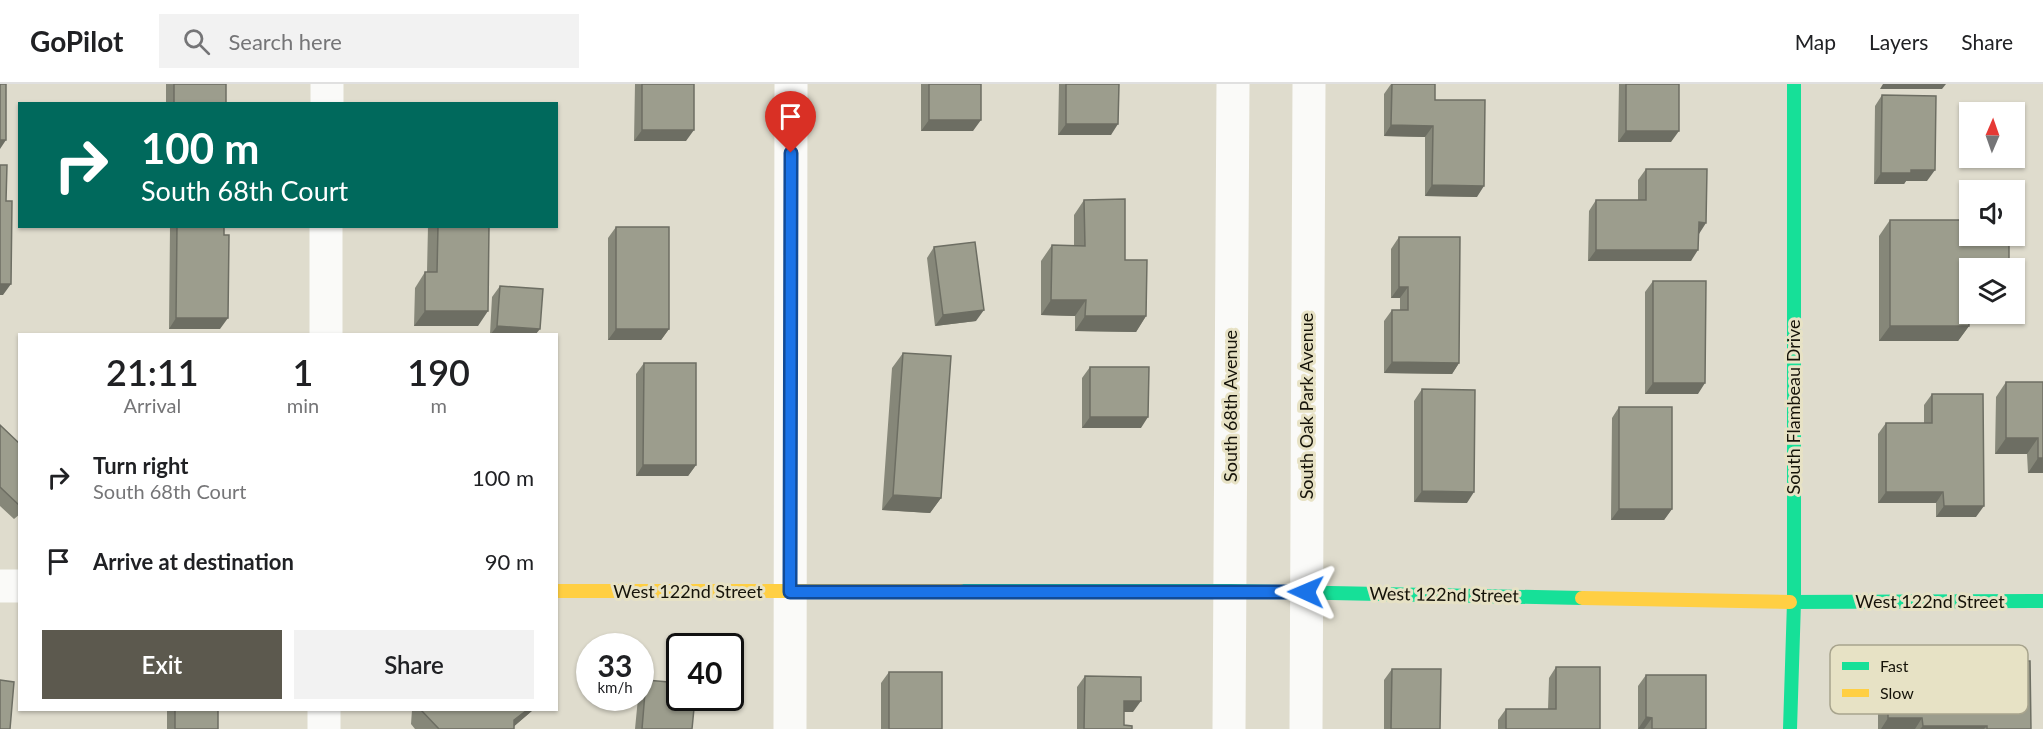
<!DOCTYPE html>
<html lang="en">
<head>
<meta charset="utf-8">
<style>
  :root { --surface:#fff; --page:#f2f2f2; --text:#202124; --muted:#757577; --line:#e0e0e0; --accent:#5c594e }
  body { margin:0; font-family:Lato,sans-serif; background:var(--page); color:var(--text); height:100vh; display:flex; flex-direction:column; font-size:22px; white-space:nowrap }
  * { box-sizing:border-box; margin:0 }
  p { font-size:20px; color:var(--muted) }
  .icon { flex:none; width:33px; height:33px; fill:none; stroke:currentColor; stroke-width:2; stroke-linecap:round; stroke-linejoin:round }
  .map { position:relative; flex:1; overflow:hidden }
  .drawer { position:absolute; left:18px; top:249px; width:540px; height:378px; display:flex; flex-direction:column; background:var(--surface); border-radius:0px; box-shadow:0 2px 4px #0004 }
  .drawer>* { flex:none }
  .hud { position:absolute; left:18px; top:18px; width:540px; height:126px; border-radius:0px; box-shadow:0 2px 4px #0004; background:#00695c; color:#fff; overflow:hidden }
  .needle { width:39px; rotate:2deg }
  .tools { position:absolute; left:1959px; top:18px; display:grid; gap:12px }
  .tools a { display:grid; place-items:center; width:66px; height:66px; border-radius:0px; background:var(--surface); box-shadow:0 2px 4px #0004; font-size:30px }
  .speed { position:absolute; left:576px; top:549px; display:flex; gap:12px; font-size:30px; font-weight:700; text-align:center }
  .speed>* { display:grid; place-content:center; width:78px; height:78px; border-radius:50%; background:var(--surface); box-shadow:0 2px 4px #0004; line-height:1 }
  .speed small { font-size:15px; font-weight:400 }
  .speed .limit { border:3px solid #111; border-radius:9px; background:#fff; color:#111 }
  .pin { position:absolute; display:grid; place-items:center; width:51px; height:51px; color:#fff; margin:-62px -26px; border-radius:50% 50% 50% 0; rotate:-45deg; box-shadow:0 0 6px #0007 }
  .pin .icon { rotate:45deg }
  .me { position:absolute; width:66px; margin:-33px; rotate:271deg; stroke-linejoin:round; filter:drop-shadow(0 0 4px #0008) }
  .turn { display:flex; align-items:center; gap:21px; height:126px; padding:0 24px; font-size:27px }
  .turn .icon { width:78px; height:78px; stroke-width:2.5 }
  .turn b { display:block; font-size:42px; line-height:51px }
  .eta { display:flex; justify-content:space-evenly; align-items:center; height:102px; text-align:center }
  .eta b { font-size:36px; font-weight:600; line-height:42px }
  .cta { display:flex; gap:12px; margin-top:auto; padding:12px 24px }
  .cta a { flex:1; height:69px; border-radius:0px; background:var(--accent); color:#fff; font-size:24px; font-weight:600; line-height:69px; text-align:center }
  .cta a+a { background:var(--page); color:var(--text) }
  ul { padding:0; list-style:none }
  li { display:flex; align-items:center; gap:18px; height:84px; padding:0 24px }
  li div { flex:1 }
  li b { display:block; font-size:22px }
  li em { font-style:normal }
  header { display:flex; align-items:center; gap:36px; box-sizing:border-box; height:84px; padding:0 30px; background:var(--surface); border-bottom:2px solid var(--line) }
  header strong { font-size:28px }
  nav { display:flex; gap:33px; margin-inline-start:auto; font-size:21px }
  .search { width:420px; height:54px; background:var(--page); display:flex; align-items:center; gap:15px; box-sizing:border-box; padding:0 21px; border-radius:0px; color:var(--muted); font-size:22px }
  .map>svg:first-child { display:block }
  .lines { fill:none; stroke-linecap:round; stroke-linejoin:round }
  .street { stroke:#fafaf8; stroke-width:33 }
  .fast { stroke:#16e098; stroke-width:14 }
  .slow { stroke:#ffcf43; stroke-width:14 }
  .wall { fill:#868779 }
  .shaded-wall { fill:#6d6e63 }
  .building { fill:#9c9d8d; stroke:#6d6e63; stroke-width:1.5 }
  .route-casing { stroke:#114b97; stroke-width:15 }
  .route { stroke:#1a73e8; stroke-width:10 }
  .labels { text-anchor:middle; stroke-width:6; stroke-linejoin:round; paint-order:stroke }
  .street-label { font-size:18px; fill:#151309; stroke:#e7e2c5 }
  .key { fill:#e7e2c5; stroke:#a8a48d; stroke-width:1.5 }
  .key-label { font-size:16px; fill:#151309 }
</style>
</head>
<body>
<header>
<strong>GoPilot</strong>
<div class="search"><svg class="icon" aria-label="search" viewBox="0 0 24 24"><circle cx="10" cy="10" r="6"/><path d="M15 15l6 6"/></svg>Search here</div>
<nav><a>Map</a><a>Layers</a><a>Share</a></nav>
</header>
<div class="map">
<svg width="2043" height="645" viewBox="0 0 2043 645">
  <rect width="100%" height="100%" fill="#dfdccd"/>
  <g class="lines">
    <path class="street" d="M327,20V0
      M326,250V142
      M0,502H20
      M324,645V626
      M790,645L791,0
      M1229,645L1233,0
      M1306,645L1309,0"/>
    <path class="fast" d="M960,507H1230L1582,514
      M1790,518L2043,517
      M1790,645L1794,518V0"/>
    <path class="slow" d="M556,507H960
      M1582,514L1790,518"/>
  </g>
  <path class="wall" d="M166,0H226V20H166Z
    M635,0H694L686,57H634Z
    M921,0H981L973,47H921Z
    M1059,0H1119L1111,51H1058Z
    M1391,0H1435V16L1477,113L1425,112V53L1384,52V10Z
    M1619,0H1679L1671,58H1618Z
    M1882,11L1927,97H1906L1904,100H1874L1875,22Z
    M1646,85L1698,150L1691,177H1588L1589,127L1596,116H1638V96Z
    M1084,116L1125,176L1146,232L1136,248L1075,247V232L1041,231V177L1052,161L1074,162V131Z
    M1890,136L1970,184V204H1968L1969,242L1958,257H1879V152Z
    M170,142H224L220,245H169Z
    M428,142H489L478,242H414L415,204L425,188H427Z
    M616,143L669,245L661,256H608V154Z
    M1399,153L1459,279L1452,290L1384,289V237L1392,226H1400V214H1391V165Z
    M934,163L976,237L935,242L927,174Z
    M1653,197L1698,310H1645V208Z
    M500,202L536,250H490L492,213Z
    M903,269L941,414L930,429L882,426L892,284Z
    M644,279L696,381L688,392H636V290Z
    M1090,283L1141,344H1082V294Z
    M2006,298H2043V389H2028L2027,370H1995L1996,313Z
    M1422,305L1467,419L1414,418V317Z
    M1932,310L1976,433H1936V419H1878V350L1886,339H1924V321Z
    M1619,323L1672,425L1664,436H1611L1612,334Z
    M0,341L20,360V430L14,435L0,422Z
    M1986,577L2031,645H1878V594L1888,578L1930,587L1979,586Z
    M1556,583L1600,645H1498V636L1506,625H1548L1549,594Z
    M1392,585L1440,645H1384V596Z
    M889,588L942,645H881V599Z
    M1646,591L1706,645H1638V602Z
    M1085,592L1133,628H1124V641L1132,645H1077V603Z
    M646,596L692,645H635L638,614H640V604Z
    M167,626H218V645H167Z
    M412,626H533L514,642V645H415L411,640Z"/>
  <path class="shaded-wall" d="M1883,0H1946L1942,5H1880Z
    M929,36H981L973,47H921Z
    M1066,40H1118L1111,51H1058Z
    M1391,41L1433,42L1425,53L1384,52Z
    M642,46H694L686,57H634Z
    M1626,47H1679L1671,58H1618Z
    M0,56H6L0,65Z
    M1911,86H1935L1927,97H1906L1904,100H1874L1881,89Z
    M1432,101L1484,102L1477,113L1425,112Z
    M1699,138L1706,139L1699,150Z
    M1596,166H1698L1691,177H1588Z
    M0,200H11L3,211H0Z
    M1399,203H1408L1400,214H1391Z
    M1051,216H1086L1075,232L1041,231Z
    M984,226L976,237L935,242L943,231Z
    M425,227H488L478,242H414Z
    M1085,232H1146L1136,248L1075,247Z
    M176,234H228L220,245H169Z
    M497,242L540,245L536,250H491Z
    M1890,242H1969L1958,257H1879Z
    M616,245H669L661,256H608Z
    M1392,278L1459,279L1452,290L1384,289Z
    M1653,299H1705L1698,310H1645Z
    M1090,333H1148L1141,344H1082Z
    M2006,354H2038L2027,370H1995Z
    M2038,374H2043V389H2028Z
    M643,381H696L688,392H636Z
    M1422,407L1474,408L1467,419L1414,418Z
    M1886,408H1943L1936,419H1878Z
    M893,411L941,414L930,429L882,426Z
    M1944,422H1984L1976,433H1936Z
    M1619,425H1672L1664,436H1611Z
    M1124,617H1141L1133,628H1116Z
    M527,626H533L511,645L514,636Z
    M1646,633L1652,634L1644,645H1638Z
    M1888,634H1922L1915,645H1881Z
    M1923,642H1987L1984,645H1920Z"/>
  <path class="building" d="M0,0H6V56H0Z
    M174,0H226V20H174Z
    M642,0H694V46H642Z
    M929,0H981V36H929Z
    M1066,0H1119L1118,40H1066Z
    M1392,0H1435V16H1485L1484,102L1432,101L1433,42L1391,41Z
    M1626,0H1679V47H1626Z
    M1882,11L1936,12L1935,86H1911V89H1881Z
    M0,81H7L6,117H12L11,200H0Z
    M1646,85H1707L1706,139L1699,138L1698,166H1596V116H1646Z
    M1125,115V176H1147L1146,232H1085L1086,216H1051L1052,161L1085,162L1084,116Z
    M1890,136H1970V152H2009V184H1970V188H1968L1969,242H1890Z
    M177,142H224V151H229L228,234H176Z
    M438,142H489L488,227H425V188H437Z
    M616,143H669V245H616Z
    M1399,153H1460L1459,279L1392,278V226H1408V203H1399Z
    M975,158L984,226L943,231L934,163Z
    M1653,197H1706L1705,299H1653Z
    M500,202L543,205L540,245L497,242Z
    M903,269L951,272L941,414L893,411Z
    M644,279H696V381H643Z
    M1090,283H1149L1148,333H1090Z
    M2006,298H2043V374H2038V354H2006Z
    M1422,305L1475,306L1474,408L1422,407Z
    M1932,310H1983L1984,422H1944L1943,408H1886V339H1932Z
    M1619,323H1672V425H1619Z
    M0,341L20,360V422L0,403Z
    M1986,577H2030L2031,645H1987V642H1923L1922,634H1888V578H1930V587L1986,586Z
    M1556,583H1600V645H1506V625H1556Z
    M1392,585H1441L1440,645H1391Z
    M889,588H942V645H889Z
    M1646,591H1706V645H1652V634L1646,633Z
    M1085,592L1141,593V617H1124V641L1132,642V645H1084Z
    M0,596L14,598L10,645H0Z
    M646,596L680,599V614H695L692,645H642Z
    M175,626H218V645H175Z
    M421,626H527L514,636V645H439Z"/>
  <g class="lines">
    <g class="route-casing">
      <path id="route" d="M791,69L790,508H1306"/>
    </g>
    <use href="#route" class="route"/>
  </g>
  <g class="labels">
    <g class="street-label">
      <text transform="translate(1231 322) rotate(-90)" y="6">South 68th Avenue</text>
      <text transform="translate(1307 322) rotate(-90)" y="6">South Oak Park Avenue</text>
      <text transform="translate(1794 323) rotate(-90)" y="6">South Flambeau Drive</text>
      <text x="688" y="514">West 122nd Street</text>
      <text transform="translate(1444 511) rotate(1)" y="6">West 122nd Street</text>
      <text x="1930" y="524">West 122nd Street</text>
    </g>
  </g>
  <rect x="1830" y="561" width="198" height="69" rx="9" class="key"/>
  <rect x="1842" y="578" width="27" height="8" fill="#16e098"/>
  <rect x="1842" y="605" width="27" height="8" fill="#ffcf43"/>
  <g class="key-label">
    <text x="1880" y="588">Fast</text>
    <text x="1880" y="615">Slow</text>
  </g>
</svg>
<div class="tools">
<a><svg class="needle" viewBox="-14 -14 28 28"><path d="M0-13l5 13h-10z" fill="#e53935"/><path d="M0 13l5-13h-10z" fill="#757577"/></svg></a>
<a><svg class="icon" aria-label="sound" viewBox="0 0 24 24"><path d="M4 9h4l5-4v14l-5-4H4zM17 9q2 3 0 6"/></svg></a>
<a><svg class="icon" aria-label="layers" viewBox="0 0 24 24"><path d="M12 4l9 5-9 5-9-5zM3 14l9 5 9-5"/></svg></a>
</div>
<div class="speed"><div>33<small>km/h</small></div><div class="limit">40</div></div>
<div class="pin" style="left:791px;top:69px;background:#d93025"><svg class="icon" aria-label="arrive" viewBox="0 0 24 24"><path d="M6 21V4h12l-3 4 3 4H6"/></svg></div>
<svg class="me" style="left:1306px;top:508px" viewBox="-20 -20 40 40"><path d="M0-17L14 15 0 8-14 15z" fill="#1a73e8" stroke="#fff" stroke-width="4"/></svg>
<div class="hud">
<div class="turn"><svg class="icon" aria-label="right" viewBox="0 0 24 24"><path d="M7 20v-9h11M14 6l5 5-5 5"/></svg><div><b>100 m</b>South 68th Court</div></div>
</div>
<section class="drawer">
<div class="eta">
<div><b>21:11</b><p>Arrival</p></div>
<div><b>1</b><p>min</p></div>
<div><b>190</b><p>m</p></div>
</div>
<ul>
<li><svg class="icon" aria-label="right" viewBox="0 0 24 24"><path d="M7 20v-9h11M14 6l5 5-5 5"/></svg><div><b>Turn right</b><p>South 68th Court</p></div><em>100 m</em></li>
<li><svg class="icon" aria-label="arrive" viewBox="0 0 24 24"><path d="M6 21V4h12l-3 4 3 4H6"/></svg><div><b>Arrive at destination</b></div><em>90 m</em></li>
</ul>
<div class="cta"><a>Exit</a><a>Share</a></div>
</section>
</div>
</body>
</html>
